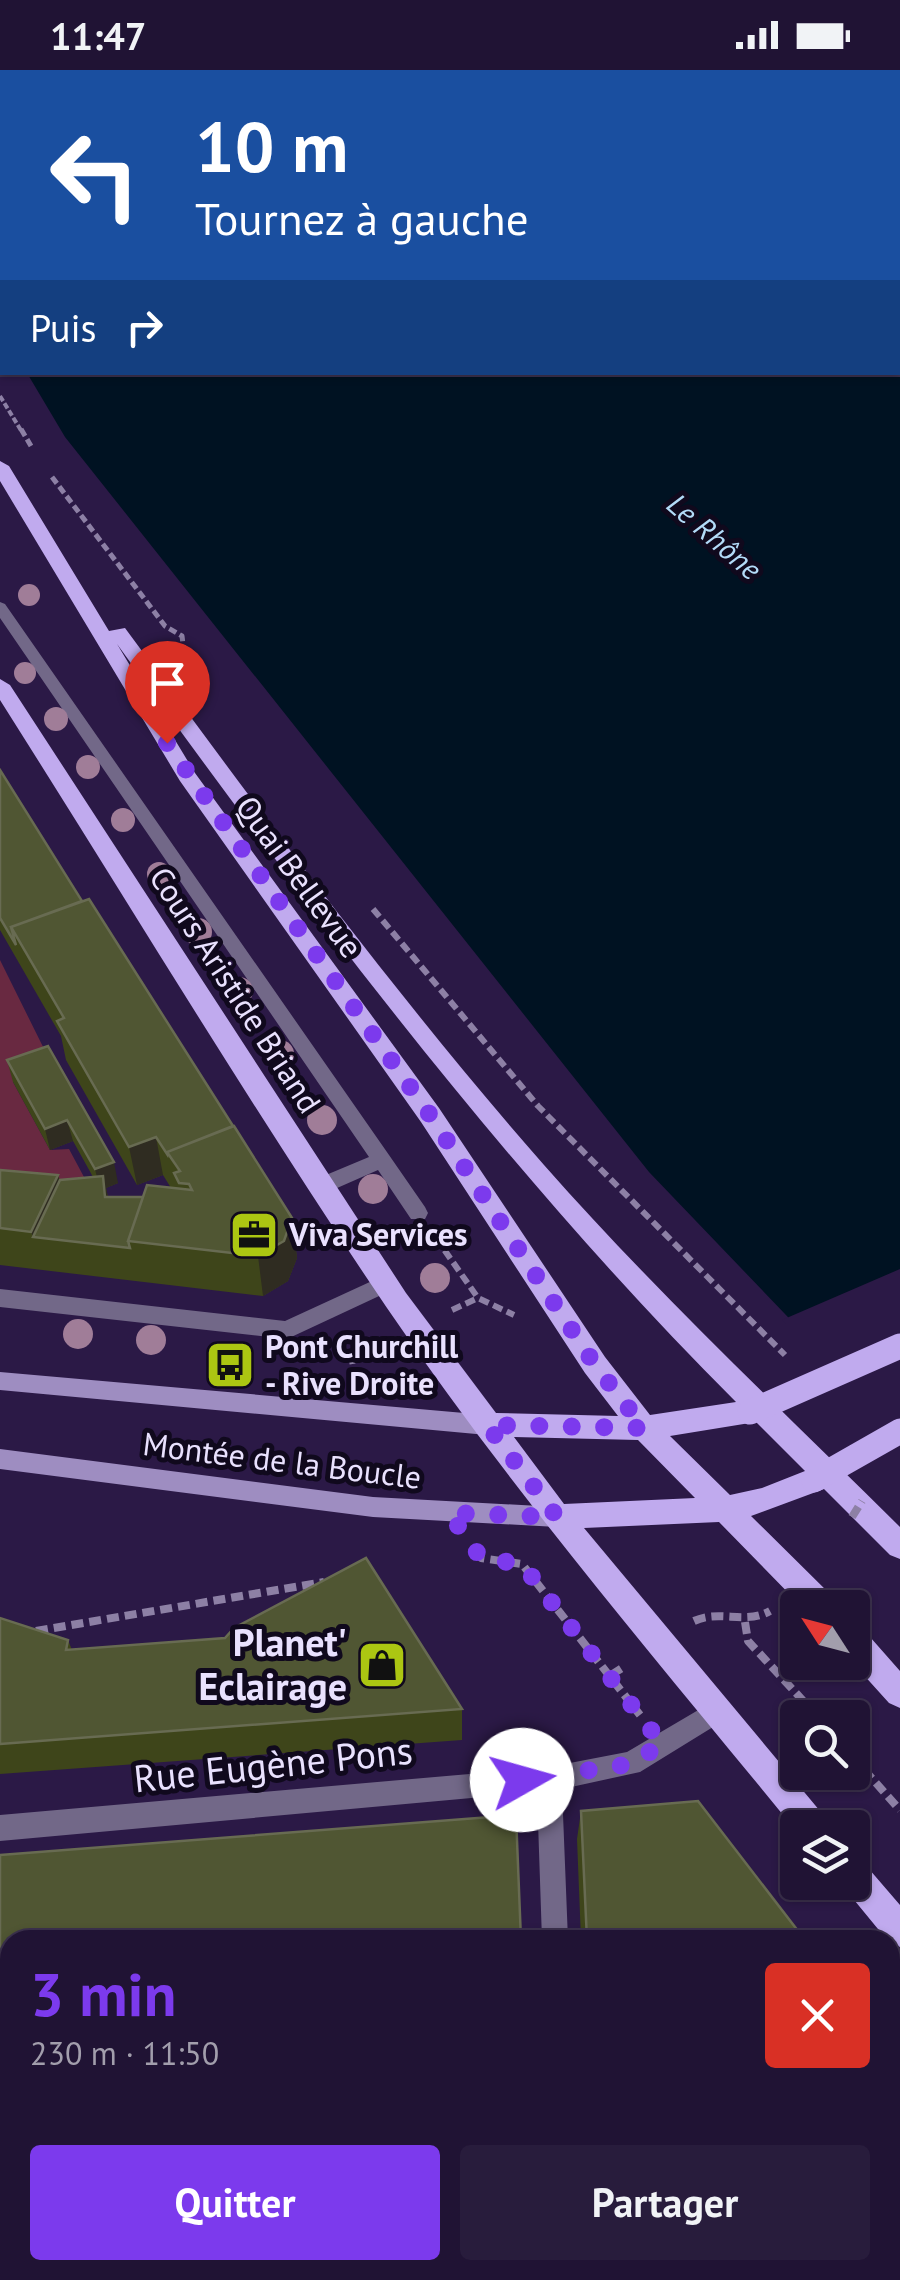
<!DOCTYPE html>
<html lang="fr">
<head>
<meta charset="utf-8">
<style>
  :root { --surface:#201334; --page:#281c3c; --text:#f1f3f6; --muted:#a29eac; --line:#3d324f; --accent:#7c3aed }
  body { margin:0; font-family:"PT Sans",sans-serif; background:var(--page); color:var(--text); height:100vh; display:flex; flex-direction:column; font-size:38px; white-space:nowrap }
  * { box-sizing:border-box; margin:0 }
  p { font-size:32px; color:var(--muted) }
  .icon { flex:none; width:55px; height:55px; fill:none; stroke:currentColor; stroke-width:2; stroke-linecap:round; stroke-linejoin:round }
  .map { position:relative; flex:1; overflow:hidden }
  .side { position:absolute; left:0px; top:1860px; width:900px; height:350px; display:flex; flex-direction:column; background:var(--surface); border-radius:30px 30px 0 0; box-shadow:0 2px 8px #0004,0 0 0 2px var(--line) }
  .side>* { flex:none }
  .hud { position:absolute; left:0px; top:0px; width:900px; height:305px; box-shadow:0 2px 8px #0004,0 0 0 2px var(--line); background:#1a4fa0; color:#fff; overflow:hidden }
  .needle { width:65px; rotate:306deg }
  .fabs { position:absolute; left:780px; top:1520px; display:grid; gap:20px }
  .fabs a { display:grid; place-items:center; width:90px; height:90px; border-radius:10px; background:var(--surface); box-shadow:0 2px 8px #0004,0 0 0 2px var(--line); font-size:50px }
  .pin { position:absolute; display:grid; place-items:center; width:85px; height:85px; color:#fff; margin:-102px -42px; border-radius:50% 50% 50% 0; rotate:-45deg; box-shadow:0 0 10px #0007 }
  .pin .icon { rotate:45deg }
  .me { position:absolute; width:110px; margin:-55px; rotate:83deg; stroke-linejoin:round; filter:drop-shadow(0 0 8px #0008) }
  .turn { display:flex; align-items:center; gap:35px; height:210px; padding:0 30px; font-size:45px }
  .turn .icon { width:130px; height:130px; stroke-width:2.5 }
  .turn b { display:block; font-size:70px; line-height:85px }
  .then { display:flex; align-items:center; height:95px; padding:0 30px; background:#0003; gap:20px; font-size:38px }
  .round { display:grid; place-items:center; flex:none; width:105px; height:105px; border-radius:10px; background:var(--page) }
  .summary { display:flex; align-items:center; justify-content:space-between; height:170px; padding:0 30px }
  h1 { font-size:60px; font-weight:700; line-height:75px; color:var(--accent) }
  .primary-button { display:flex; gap:20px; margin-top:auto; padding:20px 30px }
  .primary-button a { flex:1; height:115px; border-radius:10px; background:var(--accent); color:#fff; font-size:40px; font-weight:700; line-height:115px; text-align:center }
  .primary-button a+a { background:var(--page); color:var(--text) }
  .status { display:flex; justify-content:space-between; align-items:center; height:70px; padding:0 50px; background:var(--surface); direction:ltr }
  .status svg { height:28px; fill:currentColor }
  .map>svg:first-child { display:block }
  .green { fill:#692941 }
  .water { fill:#001222 }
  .pier { fill:#2b1946 }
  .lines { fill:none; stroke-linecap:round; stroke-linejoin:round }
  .path-far3 { stroke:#8d80a5; stroke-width:4; stroke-dasharray:6 2.5; stroke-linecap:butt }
  .path-far2 { stroke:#8d80a5; stroke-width:5; stroke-dasharray:8 4; stroke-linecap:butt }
  .path-far1 { stroke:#8d80a5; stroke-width:6; stroke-dasharray:10 5; stroke-linecap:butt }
  .path { stroke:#8d80a5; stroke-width:8; stroke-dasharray:12 6; stroke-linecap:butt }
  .lane { fill:#726888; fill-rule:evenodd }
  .street { fill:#726888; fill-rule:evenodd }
  .secondary { fill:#9e8dc1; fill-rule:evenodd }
  .primary { fill:#c0aaee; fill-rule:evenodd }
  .path-bridge { stroke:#8d80a5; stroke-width:8; stroke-dasharray:12 6; stroke-linecap:butt }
  .primary-bridge { stroke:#c0aaee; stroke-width:25 }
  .tree { fill:#a07d98 }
  .wall { fill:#3e451a }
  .shaded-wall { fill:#2f2c21 }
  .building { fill:#505633; stroke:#686b52; stroke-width:2.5 }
  .route { stroke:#7c3aed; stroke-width:18; stroke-dasharray:0 32.4 }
  .labels { text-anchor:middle; stroke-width:10; stroke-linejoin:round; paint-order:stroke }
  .far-water-label { font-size:30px; font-style:italic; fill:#b3dbf8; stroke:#10091d }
  .street-label { font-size:32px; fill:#e9e1fe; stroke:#10091d }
  .poi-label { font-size:32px; font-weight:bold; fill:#e9e1fe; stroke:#10091d; text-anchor:start }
  .near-poi-label { font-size:38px; font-weight:bold; fill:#e9e1fe; stroke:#10091d; text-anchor:end }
  .near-street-label { font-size:38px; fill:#e9e1fe; stroke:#10091d }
</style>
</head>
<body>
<div class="status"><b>11:47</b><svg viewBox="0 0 49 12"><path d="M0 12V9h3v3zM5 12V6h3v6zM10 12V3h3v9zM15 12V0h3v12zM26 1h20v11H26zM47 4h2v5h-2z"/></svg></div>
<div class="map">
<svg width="900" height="2210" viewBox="0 0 900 2210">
  <rect width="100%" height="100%" fill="#2b1946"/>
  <path class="green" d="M0,890L53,997L13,1012L50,1080L69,1079L84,1107L0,1118Z
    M1,2036H10V2200H52L0,2203Z"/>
  <path class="water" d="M0,0H565L568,2H2V256Z
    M898,248L900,250V1364L649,1102L65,367L27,303L898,302Z"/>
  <path class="pier" d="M900,1199V1369L782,1250Z"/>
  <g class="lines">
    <path class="path-far3" d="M659,0L665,2
      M0,326L22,362"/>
    <path class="path-far2" d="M21,359L31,376
      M52,407L165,556L182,566L185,590"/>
    <path class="path-far1" d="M373,839L538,1036L785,1285
      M436,1168L478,1228L514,1245
      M452,1240L478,1228
      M337,1275L352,1291L355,1306
      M352,1291L383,1275"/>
    <path class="path" d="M476,1481L481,1488L522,1494L640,1645
      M694,1551C720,1539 744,1555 770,1541
      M745,1552L748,1571L819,1648
      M36,1561L324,1512
      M611,1605L625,1596
      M852,1686L900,1740
      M566,2200V2210"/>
    <path class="lane" d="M385,1205L392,1208L395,1214L392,1220L287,1269L0,1237V1219L285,1251Z"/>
    <path class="street" d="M0,532L5,534L389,1085L425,1137L428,1143L425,1149H411L378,1100L328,1122H314L311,1116L314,1110L369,1087L0,548Z
      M717,1629L726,1633L729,1641L726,1649L640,1702L562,1719L568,1870H542L537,1722L0,1771V1745L549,1697L627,1682Z"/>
    <path class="secondary" d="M0,1302L487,1345L495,1348L498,1355L495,1362L487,1365L0,1320Z
      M0,1379L373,1427L557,1437L565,1440L568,1447L565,1454L557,1457L373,1447L0,1399Z"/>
    <path class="primary" d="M0,391L9,396L109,561L125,558C260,741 394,924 544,1095C656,1222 780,1338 900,1457V1489L890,1485L824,1419L751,1446L834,1528L839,1538H803L719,1452L584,1458L825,1747L830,1758H798V1763C657,1591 512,1421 387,1238C253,1040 128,832 0,630V609L10,615L406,1223L496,1343L618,1346L585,1303L421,1052L180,711L0,411ZM117,574C310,840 504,1100 736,1332L650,1345L605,1287L439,1038L195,703ZM756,1352L805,1401L762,1418L730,1425L670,1366ZM514,1367L638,1370L695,1428L564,1434Z
      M852,1555L863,1559L900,1601V1638L889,1633L852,1592Z
      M852,1787L863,1792L900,1835V1877L887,1870L841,1814L852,1812Z"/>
    <path class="path-bridge" d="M852,1447L862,1431"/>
    <path class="primary-bridge" d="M750,1342L900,1276
      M814,1410L900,1361"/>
  </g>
  <g class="tree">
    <circle cx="29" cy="525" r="11"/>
    <circle cx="25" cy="603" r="11"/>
    <circle cx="56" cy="649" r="12"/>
    <circle cx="88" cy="697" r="12"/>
    <circle cx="123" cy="750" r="12"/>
    <circle cx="159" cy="804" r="12"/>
    <circle cx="198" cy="862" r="14"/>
    <circle cx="239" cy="921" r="14"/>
    <circle cx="280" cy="984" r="14"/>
    <circle cx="322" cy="1050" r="15"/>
    <circle cx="373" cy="1119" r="15"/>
    <circle cx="435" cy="1208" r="15"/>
    <circle cx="78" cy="1264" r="15"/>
    <circle cx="151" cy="1270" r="15"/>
  </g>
  <path class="wall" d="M0,700L82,831L292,1148L297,1188L288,1211L263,1226L0,1195V1100L58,1105L60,1110L93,1107L73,1071L50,1080L13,1012L7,990L48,976L118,1113L106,1118L108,1127H143L171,1118L163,1105L137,1115L66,990L61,966L0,860Z
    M0,1548L68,1570L72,1580L462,1639V1670L0,1704Z
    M581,1741L805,1870H581L577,1769Z
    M0,1785L10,1870V1978L2,1979L0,1975Z
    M597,2200H726L732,2210H608L606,2204L597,2205Z
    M812,2200H890L900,2210H818Z"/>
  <path class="shaded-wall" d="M67,1050L73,1071L50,1080L45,1059Z
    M156,1067L163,1105L137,1115L129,1077Z
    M114,1092L118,1113L106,1118L111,1139L100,1120L95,1099Z
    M58,1105L68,1144L33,1167L31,1162Z
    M292,1148L297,1188L288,1211L263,1226L258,1186Z"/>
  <path class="building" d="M0,700L82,831L11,857L16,875L0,848Z
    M89,829L233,1056L167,1082V1084L156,1067L129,1077L57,951L64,948L11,857Z
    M48,976L114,1092L95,1099L67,1050L45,1059L7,990Z
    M234,1056L292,1148L284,1171L258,1186L128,1171L147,1115L192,1120L189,1114L179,1113L174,1103L180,1101L167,1082Z
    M0,1100L58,1105L31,1162L0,1158Z
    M103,1106L105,1127H143L128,1171L130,1178L33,1167L60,1110Z
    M366,1488L462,1639L0,1674V1548L68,1570L66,1580L225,1568L234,1558Z
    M698,1731L805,1870H587L581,1741Z
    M516,1745L521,1870H10V1954L0,1955V1785Z
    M890,1981L900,1994V2210H843L837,2200H890Z
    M71,2200H105L104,2210H0V2204Z
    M105,2200H532V2210H104Z
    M608,2200H726L732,2210H611Z"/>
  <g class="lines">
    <path class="route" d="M167,673L430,1045L595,1295L644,1358L487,1355L557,1447L449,1443L481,1488L522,1494L662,1674L631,1694L522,1710"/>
  </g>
  <defs>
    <g id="office-square" transform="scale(2.5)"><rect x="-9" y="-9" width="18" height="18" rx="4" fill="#acc612" stroke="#10091d"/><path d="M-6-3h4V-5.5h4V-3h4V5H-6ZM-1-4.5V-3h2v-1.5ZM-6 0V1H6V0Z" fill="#111"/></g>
    <g id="bus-square" transform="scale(2.5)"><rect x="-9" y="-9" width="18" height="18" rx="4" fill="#acc612" stroke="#10091d"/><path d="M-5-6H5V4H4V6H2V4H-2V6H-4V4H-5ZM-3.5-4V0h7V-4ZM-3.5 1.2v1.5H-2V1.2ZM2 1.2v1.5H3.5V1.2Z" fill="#111"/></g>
    <g id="shop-square" transform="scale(2.5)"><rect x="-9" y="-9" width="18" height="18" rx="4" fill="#acc612" stroke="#10091d"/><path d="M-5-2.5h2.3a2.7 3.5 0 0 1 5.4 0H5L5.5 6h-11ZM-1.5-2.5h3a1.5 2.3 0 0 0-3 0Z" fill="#111"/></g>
  </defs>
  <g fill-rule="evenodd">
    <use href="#office-square" x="254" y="1165"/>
    <use href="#bus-square" x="230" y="1295"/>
    <use href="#shop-square" x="382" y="1595"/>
  </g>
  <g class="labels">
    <g class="far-water-label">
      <text transform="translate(714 467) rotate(41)" y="10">Le Rhône</text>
    </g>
    <g class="street-label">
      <text transform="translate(299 807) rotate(54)" y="11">Quai Bellevue</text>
      <text transform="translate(235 920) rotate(57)" y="11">Cours Aristide Briand</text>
      <text transform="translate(282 1391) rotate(7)" y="11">Montée de la Boucle</text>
    </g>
    <g class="poi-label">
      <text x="289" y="1176">Viva Services</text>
      <text x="265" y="1288">Pont Churchill<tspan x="265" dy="37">- Rive Droite</tspan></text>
    </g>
    <g class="near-poi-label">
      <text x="347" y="1586">Planet'<tspan x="347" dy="44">Eclairage</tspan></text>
    </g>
    <g class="near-street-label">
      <text transform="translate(273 1695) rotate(-6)" y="13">Rue Eugène Pons</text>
    </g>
  </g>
</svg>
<div class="fabs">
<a><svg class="needle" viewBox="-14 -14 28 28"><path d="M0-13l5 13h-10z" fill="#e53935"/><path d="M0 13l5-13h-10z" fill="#a29eac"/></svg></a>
<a><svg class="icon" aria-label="search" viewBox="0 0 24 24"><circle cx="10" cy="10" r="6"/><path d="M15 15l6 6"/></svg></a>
<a><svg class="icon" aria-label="layers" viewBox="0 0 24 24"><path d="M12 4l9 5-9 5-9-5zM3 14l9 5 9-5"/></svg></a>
</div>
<div class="pin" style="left:167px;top:673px;background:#d93025"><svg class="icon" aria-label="arrive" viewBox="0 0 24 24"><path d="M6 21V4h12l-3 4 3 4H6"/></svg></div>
<svg class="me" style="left:522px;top:1710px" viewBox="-20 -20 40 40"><circle r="19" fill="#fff"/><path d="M0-13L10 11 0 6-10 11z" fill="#7c3aed"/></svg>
<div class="hud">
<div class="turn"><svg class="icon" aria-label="left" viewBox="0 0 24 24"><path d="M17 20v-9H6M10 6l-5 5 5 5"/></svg><div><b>10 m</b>Tournez à gauche</div></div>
<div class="then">Puis<svg class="icon" aria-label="right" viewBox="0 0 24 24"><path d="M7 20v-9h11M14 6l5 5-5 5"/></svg></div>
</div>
<section class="side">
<div class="summary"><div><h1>3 min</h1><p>230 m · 11:50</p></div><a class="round" style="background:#d93025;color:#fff"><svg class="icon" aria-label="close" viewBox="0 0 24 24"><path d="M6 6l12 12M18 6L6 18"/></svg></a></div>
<div class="primary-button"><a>Quitter</a><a>Partager</a></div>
</section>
</div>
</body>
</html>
